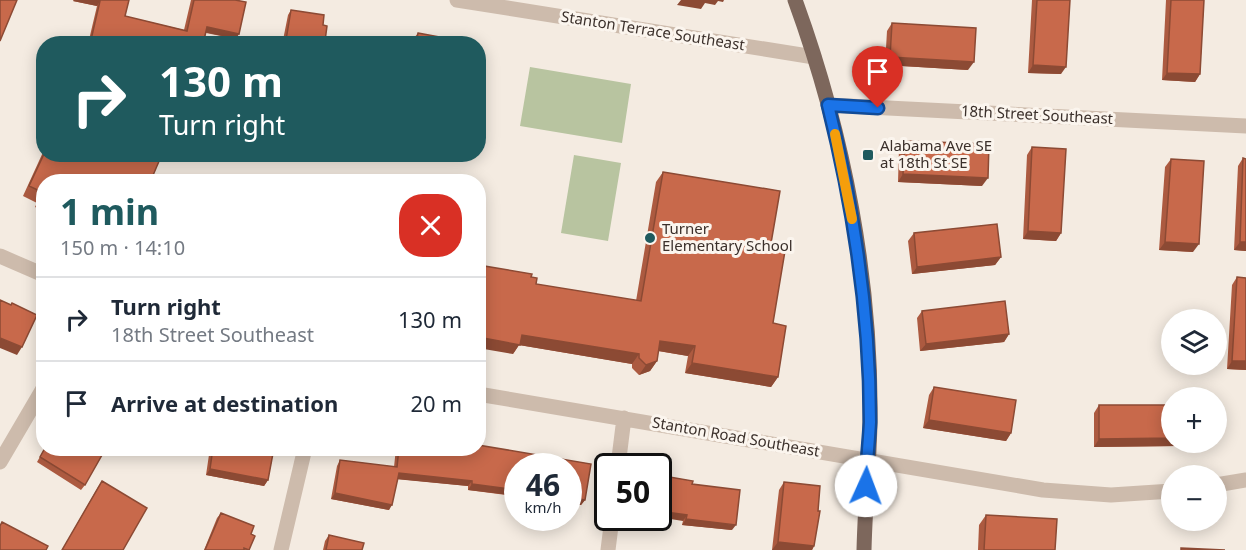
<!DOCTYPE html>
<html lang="en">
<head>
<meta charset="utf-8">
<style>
  :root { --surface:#fff; --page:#f2f2f3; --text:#1f2937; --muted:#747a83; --line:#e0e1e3; --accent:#1f5a5e }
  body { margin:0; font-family:"Noto Sans",sans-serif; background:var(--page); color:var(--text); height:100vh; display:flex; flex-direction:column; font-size:22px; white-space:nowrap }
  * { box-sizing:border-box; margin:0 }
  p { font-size:20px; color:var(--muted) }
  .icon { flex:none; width:33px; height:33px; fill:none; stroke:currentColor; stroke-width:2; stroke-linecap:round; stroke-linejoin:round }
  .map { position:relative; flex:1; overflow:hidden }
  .sheet { position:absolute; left:36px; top:174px; width:450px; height:282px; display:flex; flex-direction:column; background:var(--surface); border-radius:24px; box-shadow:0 3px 15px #0003 }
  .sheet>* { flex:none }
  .banner { position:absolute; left:36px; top:36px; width:450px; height:126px; border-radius:24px; box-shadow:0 3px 15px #0003; background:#1f5a5e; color:#fff; overflow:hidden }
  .buttons { position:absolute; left:1161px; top:309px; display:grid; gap:12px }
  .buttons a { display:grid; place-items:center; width:66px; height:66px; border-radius:50%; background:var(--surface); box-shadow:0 3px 15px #0003; font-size:30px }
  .speed { position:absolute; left:504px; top:453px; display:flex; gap:12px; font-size:30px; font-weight:700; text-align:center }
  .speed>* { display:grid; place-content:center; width:78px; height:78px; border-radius:50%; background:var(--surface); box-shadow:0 3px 15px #0003; line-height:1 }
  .speed small { font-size:15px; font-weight:400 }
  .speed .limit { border:3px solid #111; border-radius:9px; background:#fff; color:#111 }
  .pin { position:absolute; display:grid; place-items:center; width:51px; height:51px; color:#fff; margin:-62px -26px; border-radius:50% 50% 50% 0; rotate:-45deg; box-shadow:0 0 6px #0007 }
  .pin .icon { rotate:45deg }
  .me { position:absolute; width:66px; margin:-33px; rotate:2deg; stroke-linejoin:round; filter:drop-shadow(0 0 4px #0008) }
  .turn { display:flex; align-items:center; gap:21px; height:126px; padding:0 24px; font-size:27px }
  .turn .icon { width:78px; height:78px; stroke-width:2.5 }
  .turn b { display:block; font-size:42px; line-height:51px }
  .round { display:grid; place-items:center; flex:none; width:63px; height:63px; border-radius:24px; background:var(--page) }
  .summary { display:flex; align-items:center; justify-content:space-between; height:102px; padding:0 24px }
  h1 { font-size:36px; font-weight:700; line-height:45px; color:var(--accent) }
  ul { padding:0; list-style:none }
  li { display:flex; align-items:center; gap:18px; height:84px; padding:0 24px; border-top:2px solid var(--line) }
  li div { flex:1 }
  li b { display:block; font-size:22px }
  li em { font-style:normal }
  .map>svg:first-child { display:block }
  .green { fill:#b8c4a0 }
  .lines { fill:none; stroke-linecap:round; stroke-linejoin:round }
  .minor { stroke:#cdbbac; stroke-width:15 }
  .major { stroke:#7d675c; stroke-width:15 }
  .wall { fill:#ac5a40 }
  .shaded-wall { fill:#8c4a34 }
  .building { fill:#c8694b; stroke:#8c4a34; stroke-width:1.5 }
  .route-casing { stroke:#114b97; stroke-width:15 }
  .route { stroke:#1a73e8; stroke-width:10 }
  .slow { stroke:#f59e0b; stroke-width:10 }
  .poi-dot { fill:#1f5a5e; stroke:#fbf5ee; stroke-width:2 }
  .labels { text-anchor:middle; stroke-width:6; stroke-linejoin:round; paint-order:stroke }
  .street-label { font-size:15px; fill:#3b302b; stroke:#fbf5ee }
  .poi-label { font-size:15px; fill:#3b302b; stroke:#fbf5ee; text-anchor:start }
</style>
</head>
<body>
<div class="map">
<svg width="1246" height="550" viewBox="0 0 1246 550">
  <rect width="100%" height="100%" fill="#f4ebe1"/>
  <path class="green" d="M530,67L631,84L622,143L520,126Z
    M574,155L621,163L608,241L561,233Z"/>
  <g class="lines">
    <path class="minor" d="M457,0L814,57
      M828,105L1246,126
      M0,256L44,275
      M478,394L1043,490L1111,495L1172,491
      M0,462L44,387
      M618,466L624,418
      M1216,485L1246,480
      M281,550L305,448
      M608,550L612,518"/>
    <path class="major" d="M795,0C844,134 872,281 870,423C869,465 865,508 864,550"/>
  </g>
  <path class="wall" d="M74,0H129L125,16L184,30L191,0H235L236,39L206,33L203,44H88L97,6L73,1Z
    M1032,0H1070L1061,74L1028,73Z
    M1166,0H1204L1200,74L1195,82L1162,80Z
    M291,10L323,25V44H280L283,40L288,15Z
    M892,23L968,70L885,65L887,31Z
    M418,33L455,42L464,44H413L414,38Z
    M905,141L982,186L898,182L899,148Z
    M1032,147L1061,233L1056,241L1023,239L1027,155Z
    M44,150V211L35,207L37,203L23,196Z
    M1243,158L1246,159V251L1234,250L1238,166Z
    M1171,159L1193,252L1159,250L1165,167Z
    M663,172L770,249L773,323L778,377L771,387L685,373L688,356L658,351L657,361L650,371L639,375L632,368V364L519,345L513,354L531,277L536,284L636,301L656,182Z
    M914,233L1001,257L995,265L912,274L908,241Z
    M1237,277L1246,278V370L1227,369L1232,285Z
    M922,311L1009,334L1004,342L920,351L917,318Z
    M934,387L1011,433L1006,441L923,428L929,395Z
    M1099,405L1178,446L1094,447V413Z
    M45,448L85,485L81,490L37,462Z
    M210,448H274L268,480L264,486L206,475Z
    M396,448H478L585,500L581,505L468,490V486L398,479L389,510L331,499L337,466L340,460L394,467Z
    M102,481L123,550H62L98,487Z
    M784,482L814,546L812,550H772L779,490Z
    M692,484L732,530L682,525Z
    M221,513L251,534L249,550H204L217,518Z
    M986,515L1055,550H978L979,525Z
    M329,535L362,550H323L325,541Z"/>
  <path class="shaded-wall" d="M74,0H97L100,1L97,6L73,1Z
    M681,0H724L723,2L718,1L715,5L705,3L701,9L677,5Z
    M207,27L239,34L236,39L204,32Z
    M890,57L974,62L968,70L885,65Z
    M1033,65L1066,67L1061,74L1028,73Z
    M1167,73L1200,74L1195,82L1162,80Z
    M903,174L988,178L982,186L898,182Z
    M1028,231L1061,233L1056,241L1023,239Z
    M1165,242L1199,244L1193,252L1159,250Z
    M1240,242H1246V251L1234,250Z
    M1001,257L995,265L912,274L917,267Z
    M1009,334L1004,342L920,351L926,344Z
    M522,335L639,354L632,364L519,345L513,354L478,348V337Z
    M0,338L22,347L17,355L0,348Z
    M660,341L695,346L688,356L653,350Z
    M657,361L650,371L639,375L646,365Z
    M1232,361H1246V370L1227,369Z
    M692,363L778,377L771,387L685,373Z
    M929,420L1011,433L1006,441L923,428Z
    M1172,438V442H1181L1178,446L1094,447L1099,439Z
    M210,469L268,480L264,486L206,475Z
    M399,473L472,481L468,486L395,479Z
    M472,484L518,490V496L468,490Z
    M335,493L392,505L389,510L331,499Z
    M568,497L585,500L581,505L568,503Z
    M658,511L687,515L683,521L658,517Z
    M686,519L736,525L732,530L682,525Z
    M778,542L814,546L812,550H772Z"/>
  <path class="building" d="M0,0H17L0,41Z
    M97,0H129L125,16L187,31L194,0H235L246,2L239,34L207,27L203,44H90L100,1Z
    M1037,0H1070L1066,67L1033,65Z
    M1171,0H1204L1200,74L1167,73Z
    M291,10L324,15L323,25L327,26L325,41H320V44H282V40H286Z
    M892,23L976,28L974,62L890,57Z
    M418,33L456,40L455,42L464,44H416Z
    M905,141L989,144L988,178L903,174Z
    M1032,147L1066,149L1061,233L1028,231Z
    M44,154H149L160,159L151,180L153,182H44V193L29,186Z
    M1243,158L1246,159V242H1240Z
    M1171,159L1204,161L1199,244L1165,242Z
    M663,172L780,191L770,249L785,251L773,323L786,326L778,377L692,363L695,346L660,341L657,361L646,365L639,358V354L522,335L520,345L478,337V265L532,274L531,277L537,278L536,284L641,301Z
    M997,224L1001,257L917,267L914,233Z
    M1237,277L1246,278V361H1232Z
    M0,300L11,305L12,303L37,315L22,347L0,338Z
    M1005,301L1009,334L926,344L922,311Z
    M934,387L1016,400L1011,433L929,420Z
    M1099,405H1172V438L1099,439Z
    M478,445L591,464L585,500L568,497V466H518V490L472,484V481L399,473L392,505L335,493L340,460L397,467L399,448H478Z
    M45,448H90L102,455L85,485L40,457Z
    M213,448H274L268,480L210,469Z
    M658,475L693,481L692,484L740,490L736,525L686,519L687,515L658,511Z
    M102,481L147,508L123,550H62Z
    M784,482L820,486L818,511H820L814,546L778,542Z
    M221,513L254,526L251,534L255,536L249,550L244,548V550H205Z
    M986,515L1057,519L1055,550H984Z
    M2,522L48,546L46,550H0V526Z
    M329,535L364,543L362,550H326Z
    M1181,548L1225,550H1181Z"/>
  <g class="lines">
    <g class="route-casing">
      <path id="route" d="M866,486C866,465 869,443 870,422C870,315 854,209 828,105L878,108"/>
    </g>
    <use href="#route" class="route"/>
    <path class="slow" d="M835,134L852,219"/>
  </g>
  <g class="poi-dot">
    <rect x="862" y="149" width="12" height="12" rx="3"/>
    <circle cx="650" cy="238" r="6"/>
  </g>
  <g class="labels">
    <g class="street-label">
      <text transform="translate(653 31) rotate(9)" y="5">Stanton Terrace Southeast</text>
      <text transform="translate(1037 115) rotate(3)" y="5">18th Street Southeast</text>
      <text transform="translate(736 437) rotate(10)" y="5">Stanton Road Southeast</text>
    </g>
    <g class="poi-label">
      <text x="880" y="151">Alabama Ave SE<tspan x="880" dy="17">at 18th St SE</tspan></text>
      <text x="662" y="234">Turner<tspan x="662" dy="17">Elementary School</tspan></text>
    </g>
  </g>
</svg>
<div class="buttons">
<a><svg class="icon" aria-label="layers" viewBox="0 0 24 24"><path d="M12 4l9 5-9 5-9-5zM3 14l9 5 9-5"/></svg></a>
<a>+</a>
<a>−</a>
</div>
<div class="speed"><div>46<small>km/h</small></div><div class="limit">50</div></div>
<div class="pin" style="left:878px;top:108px;background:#d93025"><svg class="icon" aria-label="arrive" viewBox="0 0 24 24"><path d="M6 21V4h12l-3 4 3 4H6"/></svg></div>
<svg class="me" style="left:866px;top:486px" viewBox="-20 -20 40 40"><circle r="19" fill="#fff"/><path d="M0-13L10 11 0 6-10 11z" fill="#1a73e8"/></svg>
<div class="banner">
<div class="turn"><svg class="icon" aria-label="right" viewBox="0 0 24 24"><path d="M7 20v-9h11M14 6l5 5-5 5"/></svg><div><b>130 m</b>Turn right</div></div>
</div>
<section class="sheet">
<div class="summary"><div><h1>1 min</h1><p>150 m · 14:10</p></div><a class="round" style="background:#d93025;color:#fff"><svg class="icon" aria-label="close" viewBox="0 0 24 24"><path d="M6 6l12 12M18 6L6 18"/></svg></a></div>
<ul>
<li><svg class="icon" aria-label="right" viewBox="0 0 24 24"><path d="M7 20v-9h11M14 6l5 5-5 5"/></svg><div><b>Turn right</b><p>18th Street Southeast</p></div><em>130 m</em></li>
<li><svg class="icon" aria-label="arrive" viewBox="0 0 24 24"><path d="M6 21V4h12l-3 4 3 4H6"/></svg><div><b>Arrive at destination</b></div><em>20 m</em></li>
</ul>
</section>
</div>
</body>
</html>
